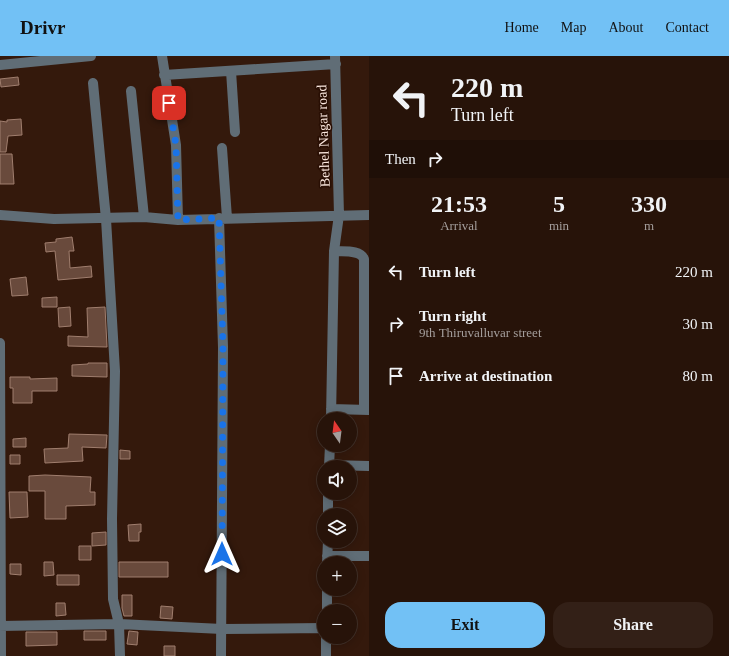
<!DOCTYPE html>
<html lang="en">
<head>
<meta charset="utf-8">
<style>
  :root { --surface:#271309; --page:#332017; --text:#f1f3f6; --muted:#a49e9c; --line:#43322a; --accent:#72c1f5 }
  body { margin:0; font-family:Georgia,serif; background:var(--page); color:var(--text); height:100vh; display:flex; flex-direction:column; font-size:15px; white-space:nowrap }
  * { box-sizing:border-box; margin:0 }
  p { font-size:13px; color:var(--muted) }
  .icon { flex:none; width:22px; height:22px; fill:none; stroke:currentColor; stroke-width:2; stroke-linecap:round; stroke-linejoin:round }
  .map { position:relative; flex:1; overflow:hidden }
  .side { display:flex; flex-direction:column; background:var(--surface); width:360px }
  .side>* { flex:none }
  .top-card { background:#271309; color:var(--text); overflow:hidden }
  .needle { width:26px; rotate:346deg }
  .buttons { position:absolute; left:317px; top:356px; display:grid; gap:8px }
  .buttons a { display:grid; place-items:center; width:40px; height:40px; border-radius:50%; background:var(--surface); box-shadow:0 2px 10px #0003,0 0 0 1px var(--line); font-size:20px }
  .pin { position:absolute; display:grid; place-items:center; width:34px; height:34px; color:#fff; margin:-17px; border-radius:8px; box-shadow:0 2px 6px #0006 }
  .me { position:absolute; width:44px; margin:-22px; rotate:0deg; stroke-linejoin:round; filter:drop-shadow(0 0 3px #0008) }
  .turn { display:flex; align-items:center; gap:14px; height:84px; padding:0 16px; font-size:18px }
  .turn .icon { width:52px; height:52px; stroke-width:2.5 }
  .turn b { display:block; font-size:28px; line-height:34px }
  .then { display:flex; align-items:center; height:38px; padding:0 16px; background:#0003; gap:8px; font-size:15px }
  .eta { display:flex; justify-content:space-evenly; align-items:center; height:68px; text-align:center }
  .eta b { font-size:24px; font-weight:600; line-height:28px }
  .button { display:flex; gap:8px; margin-top:auto; padding:8px 16px }
  .button a { flex:1; height:46px; border-radius:16px; background:var(--accent); color:#111; font-size:16px; font-weight:600; line-height:46px; text-align:center }
  .button a+a { background:var(--page); color:var(--text) }
  ul { padding:0; list-style:none }
  li { display:flex; align-items:center; gap:12px; height:52px; padding:0 16px }
  li div { flex:1 }
  li b { display:block; font-size:15px }
  li em { font-style:normal }
  header { display:flex; align-items:center; gap:24px; box-sizing:border-box; height:56px; padding:0 20px; background:var(--accent); color:#111 }
  header strong { font-size:19px }
  nav { display:flex; gap:22px; margin-inline-start:auto; font-size:14px }
  main { display:flex; flex:1; min-height:0 }
  .map>svg:first-child { display:block }
  .building { fill:#694a3c; stroke:#a07e6e }
  .lines { fill:none; stroke-linecap:round; stroke-linejoin:round }
  .minor { stroke:#606d76; stroke-width:10 }
  .route { stroke:#1a73e8; stroke-width:7; stroke-dasharray:0 12.6 }
  .labels { text-anchor:middle; stroke-width:3.5; stroke-linejoin:round; paint-order:stroke }
  .street-label { font-size:14px; fill:#fbe8df; stroke:#290f04 }
</style>
</head>
<body>
<header>
<strong>Drivr</strong>
<nav><a>Home</a><a>Map</a><a>About</a><a>Contact</a></nav>
</header>
<main>
<div class="map">
<svg width="369" height="600" viewBox="0 0 369 600">
  <rect width="100%" height="100%" fill="#34190c"/>
  <path class="building" d="M18,21L19,29L1,31L0,23Z
    M21,63L22,79L8,80L6,96H0V65L7,66V64Z
    M0,98H12L14,128H0Z
    M72,181L74,195H69L70,212L91,210L92,221L58,224L55,195L46,196L45,187L56,186V183Z
    M26,221L28,239L12,240L10,223Z
    M57,241V251H42V242Z
    M70,251L71,270L59,271L58,252Z
    M105,251L107,291L68,290V280L88,281L87,252Z
    M88,307H107V321L72,320V309L88,308Z
    M10,321H30V323L57,322V335H32V347H13V332H10Z
    M69,378L107,379L106,392L82,391L83,405L45,407L44,393L68,392Z
    M26,382V391H13V383Z
    M120,394L130,395V403H120Z
    M10,399H20V408H10Z
    M45,419L91,421L90,436H95V449L66,450V463H45V435H29V420Z
    M9,436H27L28,461L10,462Z
    M141,468V476H139V485H129L128,469Z
    M106,476V489L92,490V477Z
    M79,490H91V504H79Z
    M44,506H53L54,519L44,520Z
    M119,506H168V521H119Z
    M10,508H21V519L10,518Z
    M57,519H79V529H57Z
    M122,539H132V560H124L122,552Z
    M56,547H65L66,559L56,560Z
    M161,550L173,551L172,563L160,562Z
    M84,575H106V584H84Z
    M129,575L138,576L137,589L127,588Z
    M26,576H57V589L26,590Z
    M164,590H175V600H164Z"/>
  <g class="lines">
    <path class="minor" d="M162,0L176,89L178,164
      M0,9L91,0
      M231,15L235,76
      M164,19L336,8
      M93,27L106,163L115,315L112,463L113,543L119,568L120,600
      M131,35L144,161
      M222,92L227,162
      M0,159L54,163L144,161L178,164L369,159
      M219,162L223,291L221,600
      M334,195C343,196 360,193 364,203V353
      M0,287L1,600
      M331,353L369,354
      M331,363L334,195L339,159L335,0
      M329,409L369,410
      M329,411L330,389
      M328,459V437
      M327,500H369
      M327,507L328,485
      M327,555V533
      M0,570L119,568L222,573L324,572
      M326,600V581"/>
  </g>
  <g class="lines">
    <path class="route" d="M169,47L176,89L178,164L219,162L223,291L222,498"/>
  </g>
  <g class="labels">
    <g class="street-label">
      <text transform="translate(323 80) rotate(-92)" y="5">Bethel Nagar road</text>
    </g>
  </g>
</svg>
<div class="buttons">
<a><svg class="needle" viewBox="-14 -14 28 28"><path d="M0-13l5 13h-10z" fill="#e53935"/><path d="M0 13l5-13h-10z" fill="#a49e9c"/></svg></a>
<a><svg class="icon" aria-label="sound" viewBox="0 0 24 24"><path d="M4 9h4l5-4v14l-5-4H4zM17 9q2 3 0 6"/></svg></a>
<a><svg class="icon" aria-label="layers" viewBox="0 0 24 24"><path d="M12 4l9 5-9 5-9-5zM3 14l9 5 9-5"/></svg></a>
<a>+</a>
<a>−</a>
</div>
<div class="pin" style="left:169px;top:47px;background:#d93025"><svg class="icon" aria-label="arrive" viewBox="0 0 24 24"><path d="M6 21V4h12l-3 4 3 4H6"/></svg></div>
<svg class="me" style="left:222px;top:498px" viewBox="-20 -20 40 40"><path d="M0-17L14 15 0 8-14 15z" fill="#1a73e8" stroke="#fff" stroke-width="4"/></svg>
</div>
<section class="side">
<div class="top-card">
<div class="turn"><svg class="icon" aria-label="left" viewBox="0 0 24 24"><path d="M17 20v-9H6M10 6l-5 5 5 5"/></svg><div><b>220 m</b>Turn left</div></div>
<div class="then">Then<svg class="icon" aria-label="right" viewBox="0 0 24 24"><path d="M7 20v-9h11M14 6l5 5-5 5"/></svg></div>
</div>
<div class="eta">
<div><b>21:53</b><p>Arrival</p></div>
<div><b>5</b><p>min</p></div>
<div><b>330</b><p>m</p></div>
</div>
<ul>
<li><svg class="icon" aria-label="left" viewBox="0 0 24 24"><path d="M17 20v-9H6M10 6l-5 5 5 5"/></svg><div><b>Turn left</b></div><em>220 m</em></li>
<li><svg class="icon" aria-label="right" viewBox="0 0 24 24"><path d="M7 20v-9h11M14 6l5 5-5 5"/></svg><div><b>Turn right</b><p>9th Thiruvalluvar street</p></div><em>30 m</em></li>
<li><svg class="icon" aria-label="arrive" viewBox="0 0 24 24"><path d="M6 21V4h12l-3 4 3 4H6"/></svg><div><b>Arrive at destination</b></div><em>80 m</em></li>
</ul>
<div class="button"><a>Exit</a><a>Share</a></div>
</section>
</main>
</body>
</html>
